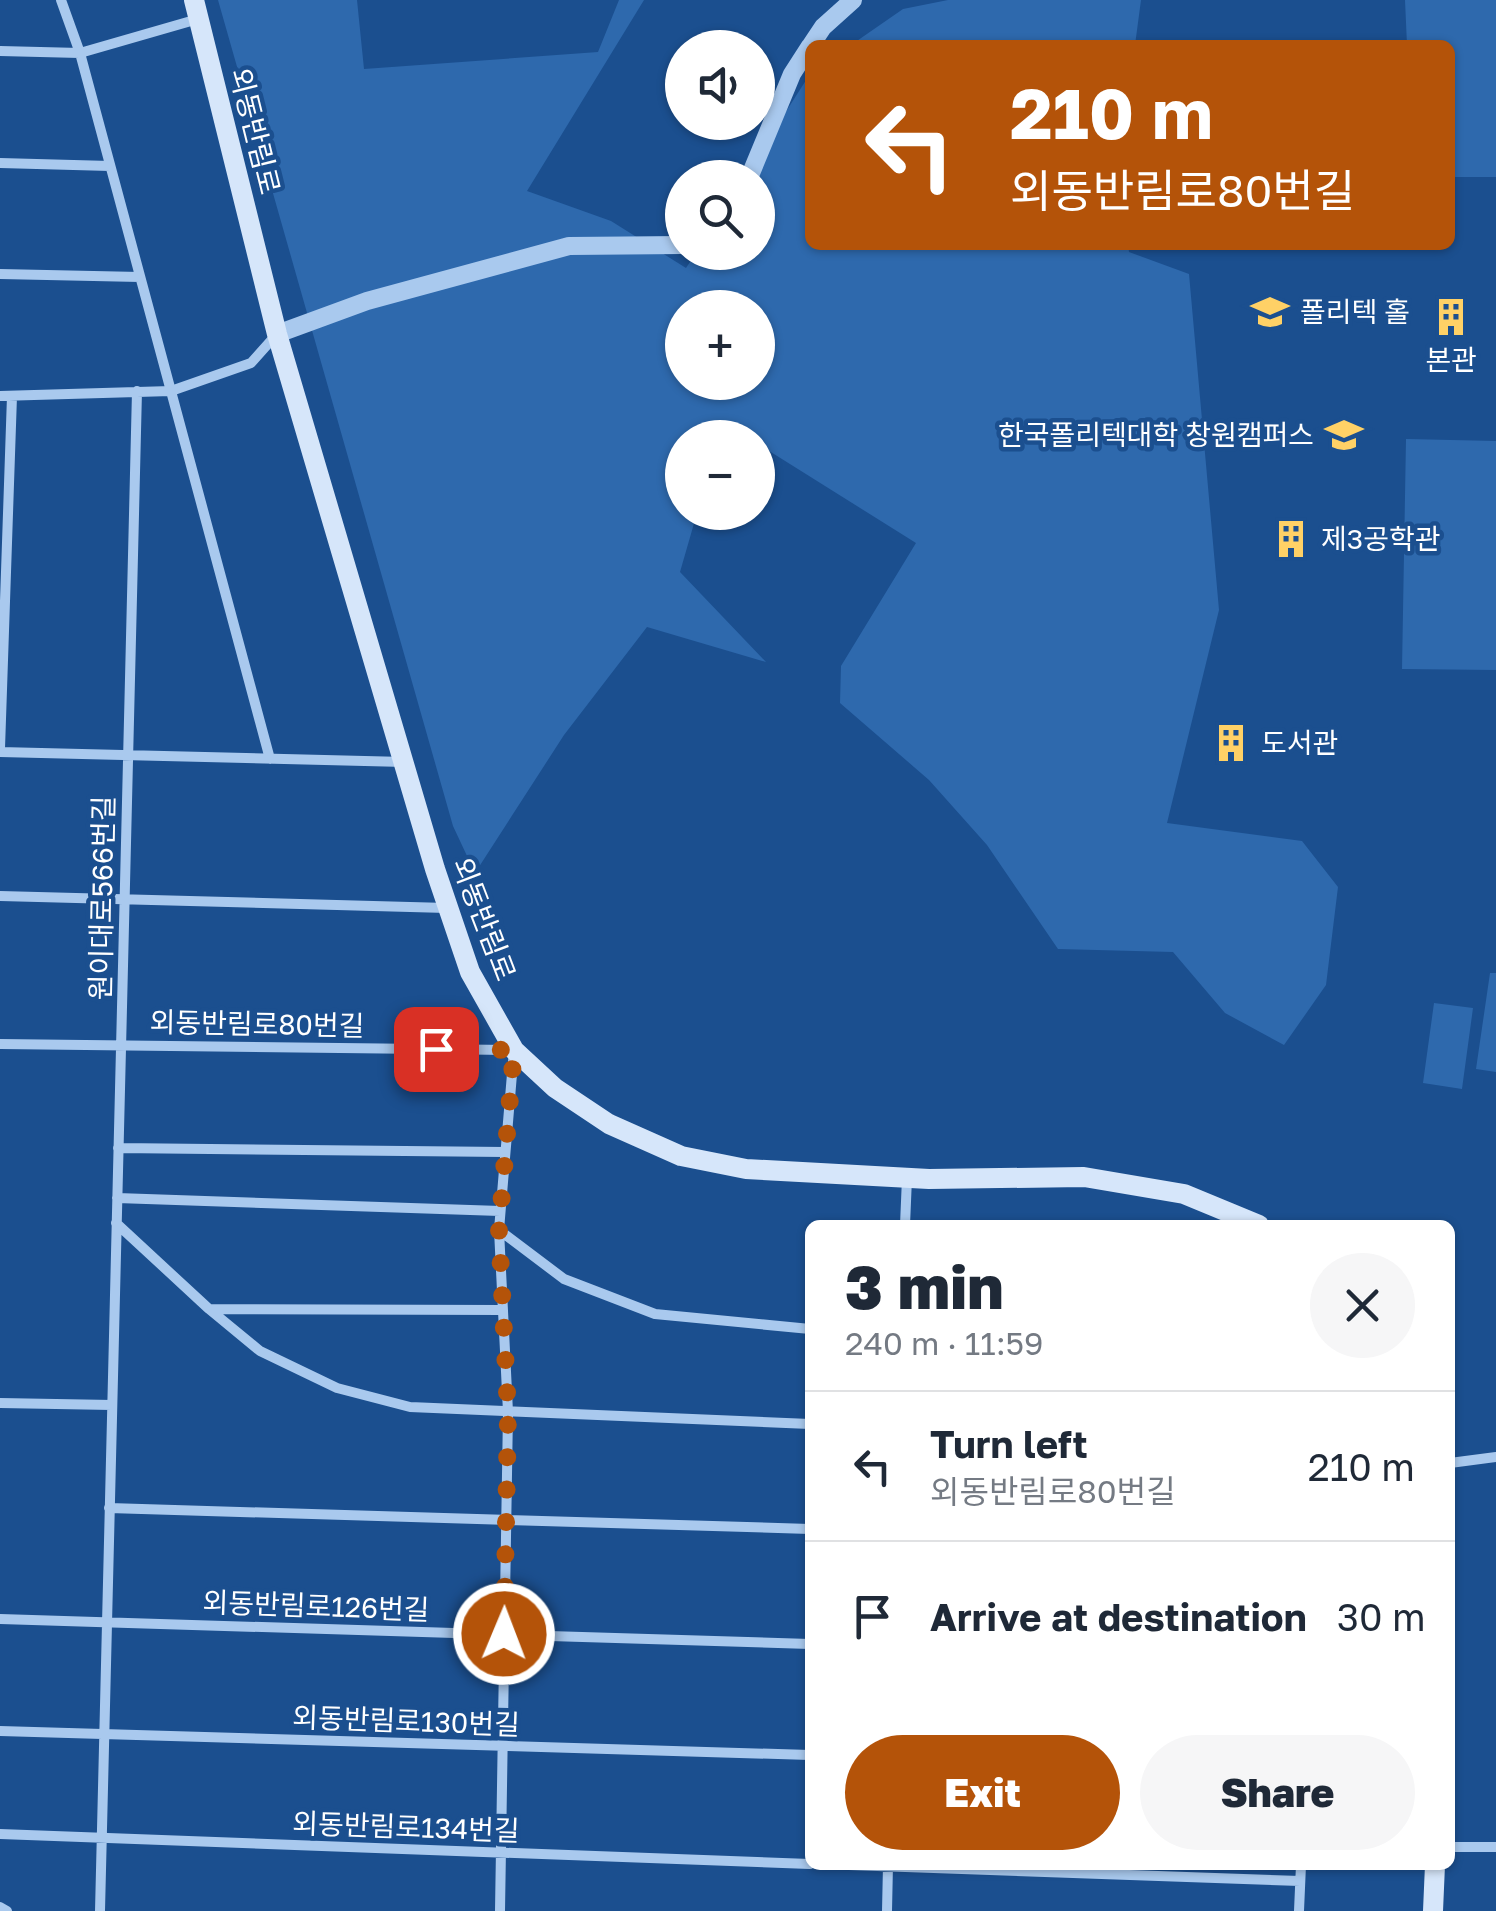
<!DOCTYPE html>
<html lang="en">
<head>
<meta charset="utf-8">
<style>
  :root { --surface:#fff; --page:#f6f6f7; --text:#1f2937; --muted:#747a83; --line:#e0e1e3; --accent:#b45309 }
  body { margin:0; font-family:"Golos Text","Noto Sans KR",sans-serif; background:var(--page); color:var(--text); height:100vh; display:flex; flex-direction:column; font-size:38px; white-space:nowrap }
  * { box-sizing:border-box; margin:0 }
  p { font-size:32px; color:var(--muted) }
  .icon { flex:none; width:55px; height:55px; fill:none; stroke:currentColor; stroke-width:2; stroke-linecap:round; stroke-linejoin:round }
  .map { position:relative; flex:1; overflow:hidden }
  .side { position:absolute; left:805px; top:1220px; width:650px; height:650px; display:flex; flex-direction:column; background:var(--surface); border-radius:15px; box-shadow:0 2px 8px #0004 }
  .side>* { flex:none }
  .banner { position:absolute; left:805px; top:40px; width:650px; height:210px; border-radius:15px; box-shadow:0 2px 8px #0004; background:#b45309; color:#fff; overflow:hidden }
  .controls { position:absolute; left:665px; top:30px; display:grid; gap:20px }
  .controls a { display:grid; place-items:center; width:110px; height:110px; border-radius:50%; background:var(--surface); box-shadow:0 2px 8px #0004; font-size:50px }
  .pin { position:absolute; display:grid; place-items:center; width:85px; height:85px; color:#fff; margin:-42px; border-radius:20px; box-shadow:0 5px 15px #0006 }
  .me { position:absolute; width:110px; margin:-55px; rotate:1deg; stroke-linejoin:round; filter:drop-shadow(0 0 8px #0008) }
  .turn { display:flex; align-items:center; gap:35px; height:210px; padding:0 40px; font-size:45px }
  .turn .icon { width:130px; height:130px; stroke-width:2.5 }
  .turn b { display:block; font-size:70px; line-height:85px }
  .round { display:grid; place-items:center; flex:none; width:105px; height:105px; border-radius:52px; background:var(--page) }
  .overview { display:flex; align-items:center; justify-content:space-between; height:170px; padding:0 40px }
  h1 { font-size:60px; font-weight:800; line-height:75px }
  .button { display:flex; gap:20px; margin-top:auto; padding:20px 40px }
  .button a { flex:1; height:115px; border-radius:60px; background:var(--accent); color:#fff; font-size:40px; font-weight:800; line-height:115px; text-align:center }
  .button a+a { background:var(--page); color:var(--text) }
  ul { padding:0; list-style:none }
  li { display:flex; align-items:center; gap:30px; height:150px; padding:0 40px; border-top:2px solid var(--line) }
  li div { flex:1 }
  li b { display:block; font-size:38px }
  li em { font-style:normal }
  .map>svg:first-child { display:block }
  .green { fill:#2e69ad; fill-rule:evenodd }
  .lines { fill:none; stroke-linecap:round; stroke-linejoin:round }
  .minor { stroke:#a9c9ee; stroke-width:10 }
  .tertiary { stroke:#a9c9ee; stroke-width:18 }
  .secondary { stroke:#d6e6fa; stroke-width:20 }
  .route { stroke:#b45309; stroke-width:18; stroke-dasharray:0 32.4 }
  .labels { text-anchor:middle; stroke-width:9; stroke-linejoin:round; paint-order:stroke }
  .street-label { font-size:28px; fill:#fff; stroke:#1b4f8f }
  .poi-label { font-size:28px; fill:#fff; stroke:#1b4f8f; text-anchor:start }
</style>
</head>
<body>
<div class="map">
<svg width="1496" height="1911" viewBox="0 0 1496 1911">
  <rect width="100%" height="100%" fill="#1b4f8f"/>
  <path class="green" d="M218,0H357L364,69L598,52L619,0H644L527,191L611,221L686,268L696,253L758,252V178L744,177L810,74V245H1128L1129,252L1189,274L1219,610L1167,823L1302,841L1338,887L1326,985L1284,1045L1225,1013L1173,952L1058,949L987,845L929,780L840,703L841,666L916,543L758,444V438L747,437L724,423L719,437L682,438V512L697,513L680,572L766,662L647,627L564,735L475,873L453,826ZM682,308H758V382H682Z
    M948,0H1141L1135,45H851L903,9Z
    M1405,0H1496V177H1450V45H1407Z
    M1406,439L1496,441V670L1402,669Z
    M1490,973H1496V1072L1476,1069Z
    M1434,1003L1473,1008L1462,1089L1423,1083Z"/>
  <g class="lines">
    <path class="minor" d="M61,0L80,53L270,759
      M0,51L80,53L198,19
      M0,163L110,166
      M0,274L140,277
      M0,396L171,391L251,363L276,335
      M0,748L12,396
      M0,752L405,762
      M0,896L447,908
      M0,1044L514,1050L499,1230L508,1412L500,1911
      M118,1148L505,1152
      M117,1198L500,1211
      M116,1223L209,1309L260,1351L337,1388L410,1407L810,1424
      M905,1225L907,1178
      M499,1230L564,1279L655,1314L810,1329
      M210,1309L503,1310
      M0,1403L112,1405
      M1450,1463L1496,1457
      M109,1508L810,1529
      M0,1619L810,1644
      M0,1731L810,1755
      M0,1834L810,1864
      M1450,1847H1496
      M849,1865L1300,1881
      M0,1907L7,1911
      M100,1911L137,391
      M887,1911L888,1865
      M1299,1911L1301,1865"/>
    <path class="tertiary" d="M811,45L823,27L853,0
      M749,178L792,74L810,46
      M277,334L367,301L569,246L682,245"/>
    <path class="secondary" d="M194,0L277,334L435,869L470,972L514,1050L555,1088L609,1124L681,1156L746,1169L929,1179L1084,1177L1184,1194L1259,1225
      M1433,1911L1435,1865"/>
  </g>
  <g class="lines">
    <path class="route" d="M436,1049L514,1050L499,1230L508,1412L504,1634"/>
  </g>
  <defs>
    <g id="university-bare" transform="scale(3)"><path d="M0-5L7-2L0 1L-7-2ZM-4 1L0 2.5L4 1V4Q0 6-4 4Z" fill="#ffd166" stroke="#1b4f8f" stroke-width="2.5" paint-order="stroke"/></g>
    <g id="building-bare" transform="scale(3)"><path d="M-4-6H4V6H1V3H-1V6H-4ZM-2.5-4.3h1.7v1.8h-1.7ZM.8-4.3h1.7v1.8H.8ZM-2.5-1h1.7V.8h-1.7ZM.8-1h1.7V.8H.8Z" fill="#ffd166" stroke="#1b4f8f" stroke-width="2.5" paint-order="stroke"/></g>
  </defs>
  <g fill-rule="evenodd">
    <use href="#university-bare" x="1270" y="312"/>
    <use href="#building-bare" x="1451" y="317"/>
    <use href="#university-bare" x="1344" y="435"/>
    <use href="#building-bare" x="1291" y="539"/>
    <use href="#building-bare" x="1231" y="743"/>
  </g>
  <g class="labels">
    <g class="street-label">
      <text transform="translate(255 131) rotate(76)" y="10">외동반림로</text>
      <text transform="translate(102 898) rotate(-89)" y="10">원이대로566번길</text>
      <text transform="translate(484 919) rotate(69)" y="10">외동반림로</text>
      <text transform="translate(257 1024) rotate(1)" y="10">외동반림로80번길</text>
      <text transform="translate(316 1606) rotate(2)" y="10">외동반림로126번길</text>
      <text transform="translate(406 1721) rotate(2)" y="10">외동반림로130번길</text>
      <text transform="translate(406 1827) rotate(2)" y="10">외동반림로134번길</text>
    </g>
    <g class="poi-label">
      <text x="1300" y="322">폴리텍 홀</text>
      <text x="1451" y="370" text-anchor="middle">본관</text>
      <text x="1314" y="445" text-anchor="end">한국폴리텍대학 창원캠퍼스</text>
      <text x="1321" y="549">제3공학관</text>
      <text x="1261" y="753">도서관</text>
    </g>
  </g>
</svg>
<div class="controls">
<a><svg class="icon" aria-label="sound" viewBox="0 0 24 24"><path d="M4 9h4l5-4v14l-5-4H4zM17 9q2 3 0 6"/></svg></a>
<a><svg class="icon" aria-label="search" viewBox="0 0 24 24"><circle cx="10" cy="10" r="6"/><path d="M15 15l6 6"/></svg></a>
<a>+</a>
<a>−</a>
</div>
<div class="pin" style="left:436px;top:1049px;background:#d93025"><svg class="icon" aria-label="arrive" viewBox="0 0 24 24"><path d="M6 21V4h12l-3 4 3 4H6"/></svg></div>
<svg class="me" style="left:504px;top:1634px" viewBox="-20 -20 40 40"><circle r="17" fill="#b45309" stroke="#fff" stroke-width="3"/><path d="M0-11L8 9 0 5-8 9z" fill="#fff"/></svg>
<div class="banner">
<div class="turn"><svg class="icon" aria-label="left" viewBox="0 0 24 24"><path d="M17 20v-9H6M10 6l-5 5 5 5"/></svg><div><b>210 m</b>외동반림로80번길</div></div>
</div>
<section class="side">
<div class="overview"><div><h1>3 min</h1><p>240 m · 11:59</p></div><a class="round"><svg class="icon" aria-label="close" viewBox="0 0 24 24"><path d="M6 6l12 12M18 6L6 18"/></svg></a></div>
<ul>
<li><svg class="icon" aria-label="left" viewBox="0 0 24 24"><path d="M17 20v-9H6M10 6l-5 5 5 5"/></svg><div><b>Turn left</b><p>외동반림로80번길</p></div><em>210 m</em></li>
<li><svg class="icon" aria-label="arrive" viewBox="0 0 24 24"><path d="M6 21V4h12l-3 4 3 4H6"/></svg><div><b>Arrive at destination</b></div><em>30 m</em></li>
</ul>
<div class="button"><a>Exit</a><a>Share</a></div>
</section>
</div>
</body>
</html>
